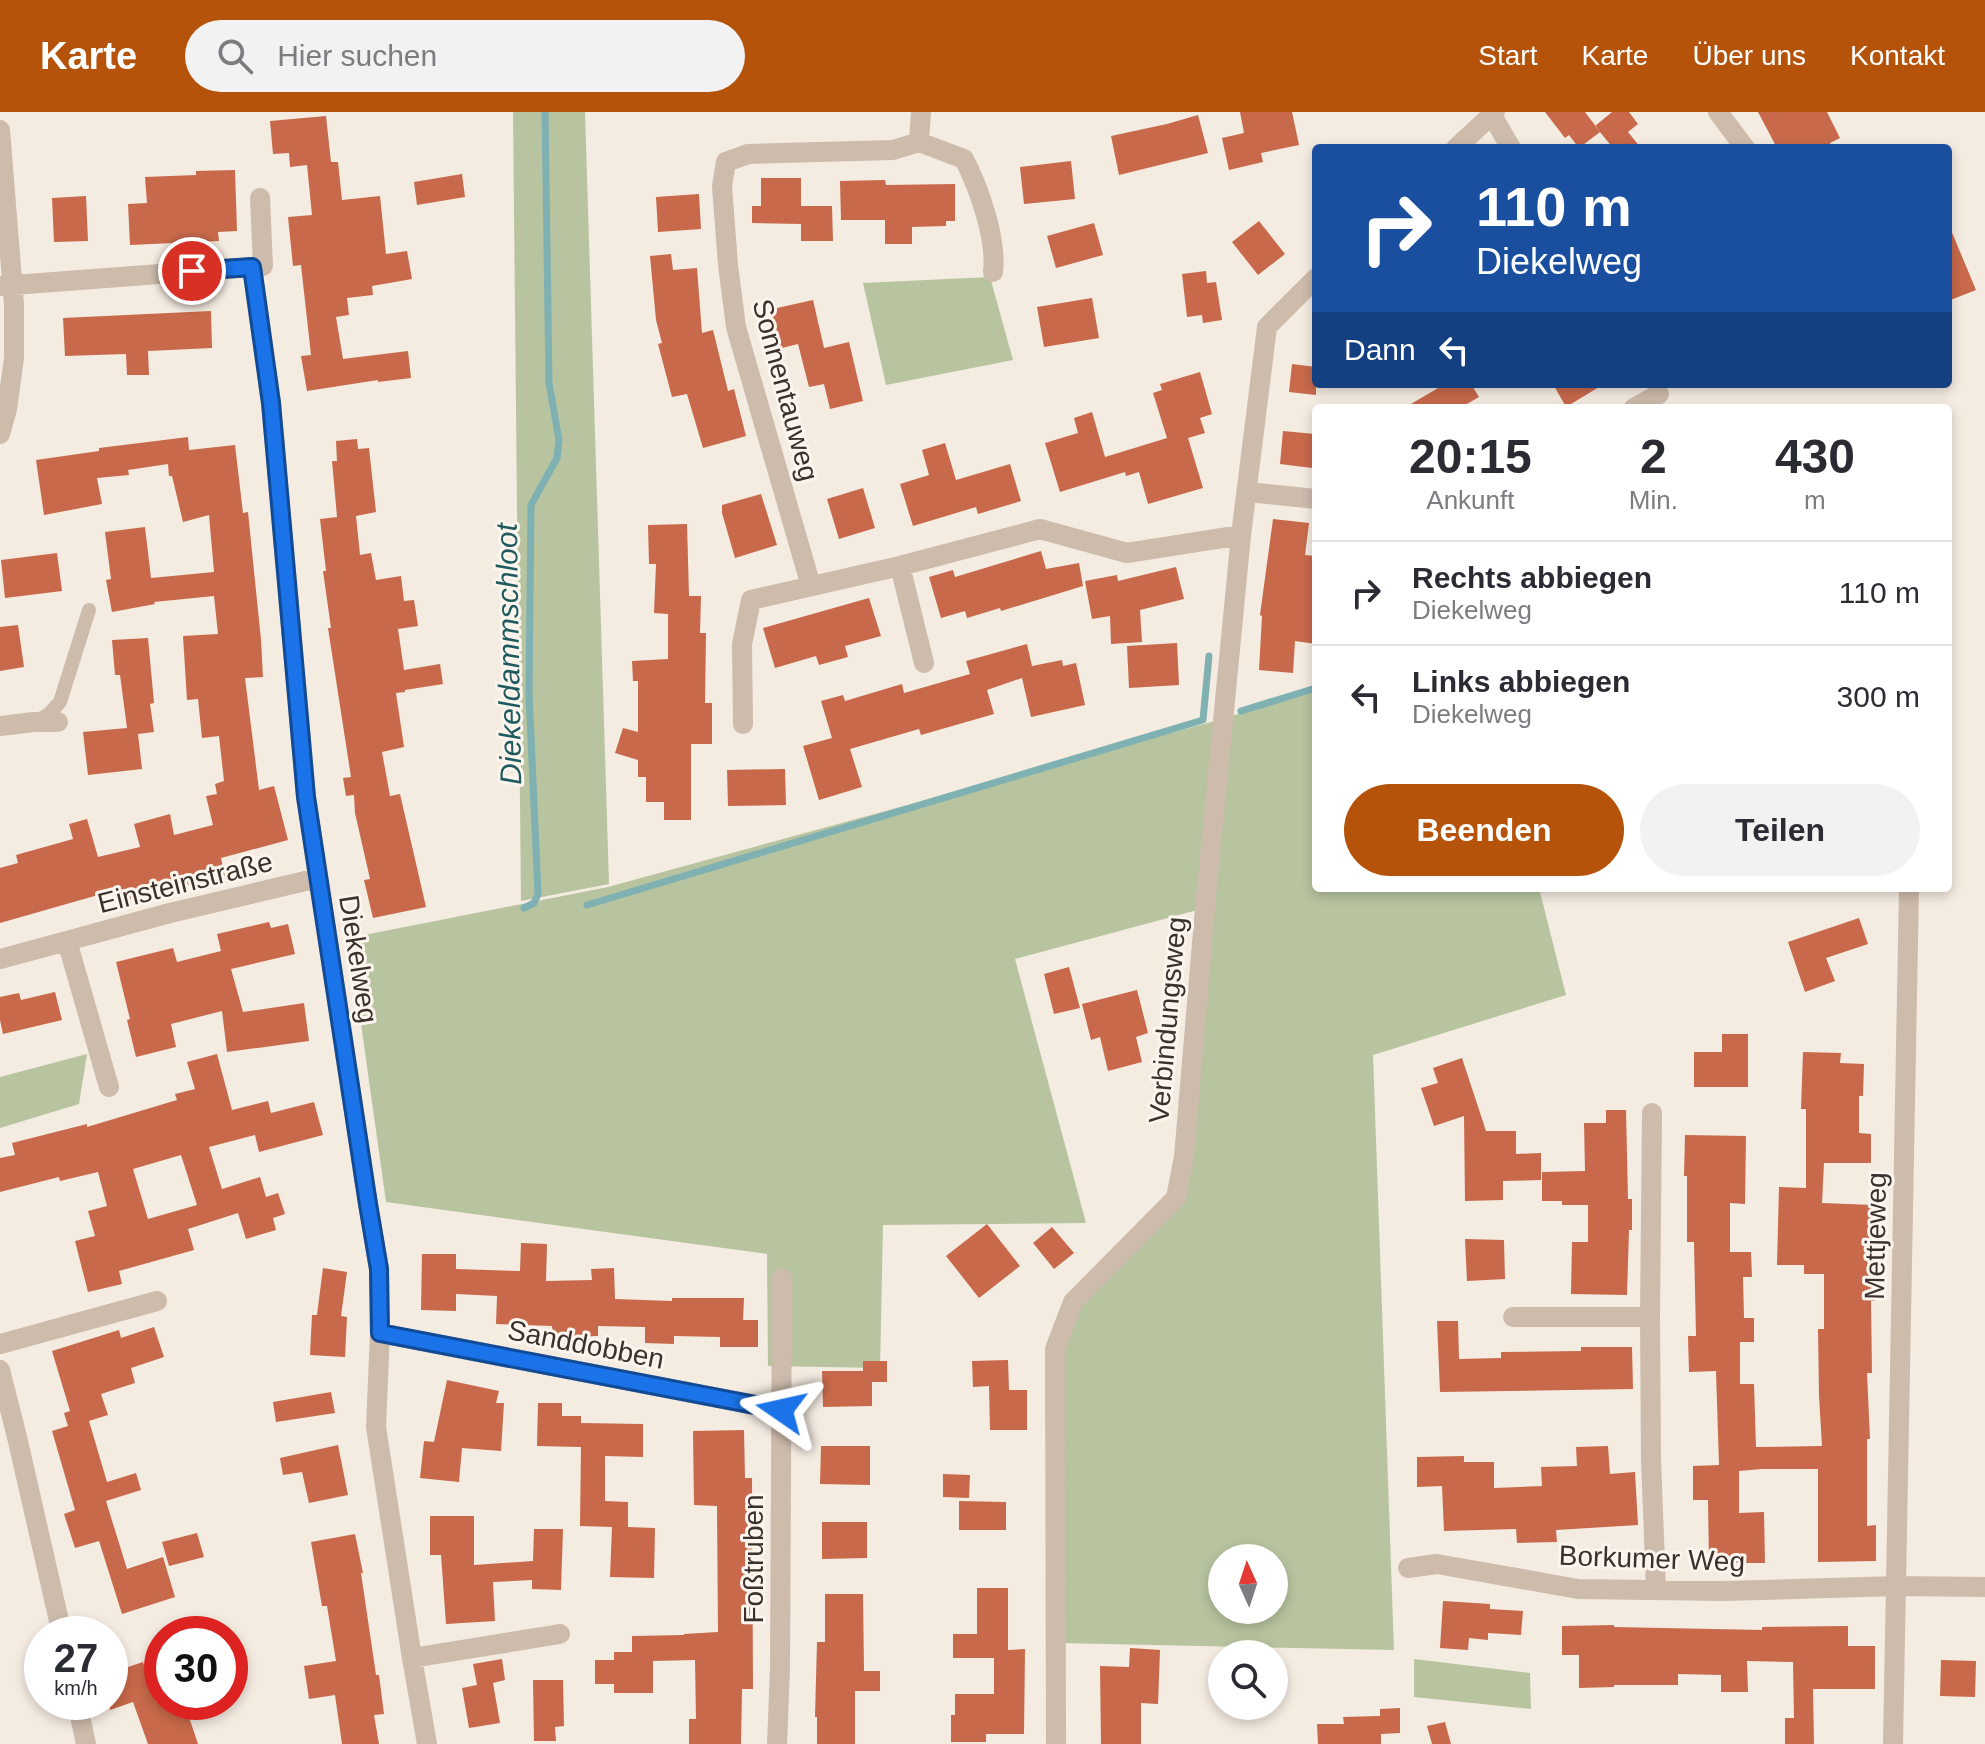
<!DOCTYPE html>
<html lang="de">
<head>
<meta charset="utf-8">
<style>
  :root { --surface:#fff; --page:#f2f2f3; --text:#2b2b33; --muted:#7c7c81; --line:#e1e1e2; --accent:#b45309 }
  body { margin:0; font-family:Arial,sans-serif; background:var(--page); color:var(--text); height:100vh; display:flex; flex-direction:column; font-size:30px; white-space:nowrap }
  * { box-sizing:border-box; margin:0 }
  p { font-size:26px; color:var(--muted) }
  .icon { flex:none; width:44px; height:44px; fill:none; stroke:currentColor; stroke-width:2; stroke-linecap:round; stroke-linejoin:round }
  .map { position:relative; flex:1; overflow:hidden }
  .sheet { position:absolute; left:1312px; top:292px; width:640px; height:488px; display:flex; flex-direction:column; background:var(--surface); border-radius:8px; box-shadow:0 4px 12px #0003 }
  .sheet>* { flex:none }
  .top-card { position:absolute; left:1312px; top:32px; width:640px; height:244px; border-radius:8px; box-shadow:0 4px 12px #0003; background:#1a4fa0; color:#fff; overflow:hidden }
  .needle { width:52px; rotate:357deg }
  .fabs { position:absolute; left:1208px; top:1432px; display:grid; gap:16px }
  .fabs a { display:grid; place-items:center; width:80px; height:80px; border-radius:50%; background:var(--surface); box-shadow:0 4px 12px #0003; font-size:40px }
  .speed { position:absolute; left:24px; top:1504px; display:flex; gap:16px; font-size:40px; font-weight:700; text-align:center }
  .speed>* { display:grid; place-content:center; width:104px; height:104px; border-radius:50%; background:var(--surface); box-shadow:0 4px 12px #0003; line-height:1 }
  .speed small { font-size:20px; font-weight:400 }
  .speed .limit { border:12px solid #d22; background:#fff; color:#111 }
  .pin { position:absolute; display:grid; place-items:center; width:68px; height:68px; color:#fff; margin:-34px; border:4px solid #fff; border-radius:50%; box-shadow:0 2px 8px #0007 }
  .me { position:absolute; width:88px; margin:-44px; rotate:281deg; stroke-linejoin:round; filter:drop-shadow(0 0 6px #0008) }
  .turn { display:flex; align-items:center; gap:28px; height:168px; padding:0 32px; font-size:36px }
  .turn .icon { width:104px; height:104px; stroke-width:2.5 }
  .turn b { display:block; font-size:56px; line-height:68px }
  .then { display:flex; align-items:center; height:76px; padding:0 32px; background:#0003; gap:16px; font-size:30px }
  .eta { display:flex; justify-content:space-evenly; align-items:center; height:136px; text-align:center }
  .eta b { font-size:48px; font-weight:800; line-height:56px }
  .action { display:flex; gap:16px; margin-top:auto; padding:16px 32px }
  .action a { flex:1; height:92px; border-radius:48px; background:var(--accent); color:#fff; font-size:32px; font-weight:800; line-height:92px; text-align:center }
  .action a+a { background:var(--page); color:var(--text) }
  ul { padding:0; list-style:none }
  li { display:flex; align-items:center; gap:24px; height:104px; padding:0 32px; border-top:2px solid var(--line) }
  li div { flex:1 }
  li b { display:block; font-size:30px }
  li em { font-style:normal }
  header { display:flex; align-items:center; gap:48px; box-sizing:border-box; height:112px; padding:0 40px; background:var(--accent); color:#fff }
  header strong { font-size:38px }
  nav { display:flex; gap:44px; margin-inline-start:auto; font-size:28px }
  .search { width:560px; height:72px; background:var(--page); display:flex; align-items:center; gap:20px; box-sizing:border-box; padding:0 28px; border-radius:44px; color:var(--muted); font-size:30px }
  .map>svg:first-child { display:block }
  .green { fill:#b8c4a0; fill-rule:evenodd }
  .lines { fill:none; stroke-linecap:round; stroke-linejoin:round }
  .stream { stroke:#7fb0b2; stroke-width:7 }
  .building { fill:#c8694b; fill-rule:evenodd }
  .service { stroke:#cdbbac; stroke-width:14 }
  .minor { stroke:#cdbbac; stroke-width:20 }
  .route-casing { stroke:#114b97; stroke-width:20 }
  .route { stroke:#1a73e8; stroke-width:14 }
  .labels { text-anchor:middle; stroke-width:6; stroke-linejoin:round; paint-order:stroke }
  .street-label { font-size:28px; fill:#3b302b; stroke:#fbf5ee }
  .water-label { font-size:30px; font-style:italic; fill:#1f5a5e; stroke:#fbf5ee }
</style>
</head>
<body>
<header>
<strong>Karte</strong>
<div class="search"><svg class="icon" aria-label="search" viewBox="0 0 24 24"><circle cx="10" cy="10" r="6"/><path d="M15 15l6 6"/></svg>Hier suchen</div>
<nav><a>Start</a><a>Karte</a><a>Über uns</a><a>Kontakt</a></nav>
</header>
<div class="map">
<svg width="1985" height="1632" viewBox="0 0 1985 1632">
  <rect width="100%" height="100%" fill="#f4ebe1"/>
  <path class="green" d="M513,0H585L609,772L521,789Z
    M990,165L1013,248L886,273L863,171Z
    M1316,578V776H1539L1566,883L1373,943L1394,1538L1059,1531L1055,1237L1073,1190L1176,1086L1205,796L1015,847L1086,1111L883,1113L880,1256L768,1254L767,1142L386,1090L349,826L608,775L1222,607ZM1222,1446H1274V1498H1222Z
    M87,942L79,992L0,1016V965Z
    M1414,1547L1530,1561L1531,1597L1414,1585Z"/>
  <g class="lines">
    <path class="stream" d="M1241,599L1316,576
      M587,793L1203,608L1209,544
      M524,796L534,791L538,782L529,581L531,393L557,346L559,328L549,271L545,0"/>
  </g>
  <path class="building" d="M1240,0H1292L1299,33L1261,41L1263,50L1229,58L1222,26L1244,21Z
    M1545,0H1585L1600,20L1579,36L1569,23L1565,26Z
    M1612,0H1629L1638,12L1628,20L1641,36H1613L1595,14Z
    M1758,0H1827L1840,26L1830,31L1833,36H1777Z
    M1198,3L1208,41L1119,63L1111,24L1167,12Z
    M326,4L331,50H338L342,88L380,84L386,142L407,139L412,167L372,174L373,183L347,186L349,203L336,205L343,247L408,239L411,266L378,270V268L307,279L301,244L311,243L301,153L293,154L288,105L312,103L307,53L290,55L289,41L273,42L270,9Z
    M1071,49L1075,87L1024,92L1020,55Z
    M235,58L237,119L218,120L219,129L130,133L128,92L147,91L145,65L196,63V59Z
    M462,62L465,85L417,93L414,70Z
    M761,66H801V94H832L833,129H801V112L752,111V94H761Z
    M885,68L886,73L955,72V109H946V114L912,115V132H885V108H841L840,69Z
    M699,82L701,117L658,120L656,85Z
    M86,84L88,129L54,130L52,86Z
    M1259,109L1285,142L1258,163L1232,130Z
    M1094,111L1103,143L1056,156L1047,124Z
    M1948,111L1976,178L1948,189Z
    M671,142L673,158L697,156L702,221L713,218L728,279L734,277L746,324L703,336L687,282L672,285L658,232L662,231L656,208L650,144Z
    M1206,159L1207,171L1216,170L1222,208L1203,211L1202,203L1187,205L1182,162Z
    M1092,186L1099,226L1044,235L1037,195Z
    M813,188L824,236L849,230L863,289L830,297L824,272L809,275L798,232L778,237L768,198Z
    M211,199L212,236L148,239L149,263H127L126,242L65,244L63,206Z
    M1292,252L1316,255V283L1289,280Z
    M1200,260L1212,302L1200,306L1205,321L1188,326L1203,376L1148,392L1139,360L1126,364L1125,360L1060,380L1045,331L1078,321L1074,306L1092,300L1105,345L1167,326L1153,281L1162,278L1160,272Z
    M1445,272H1471L1479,285L1460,296H1404Z
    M1553,272H1604L1566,295Z
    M1283,319L1315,322L1312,356L1280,352Z
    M188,325L189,338L235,333L243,401L248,400L261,528L263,565L245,566L259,678L274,674L288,728L221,746L225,764L122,789L119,777L0,811V756L18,751L16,743L73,727L69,712L87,707L98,745L140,735L134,712L170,702L174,723L213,713L206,684L217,682L215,672L224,669L219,624L202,626L198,587L187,588L183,524L218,522L214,484L154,490L155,492L112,500L106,468L111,467L105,420L145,415L151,466L214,460L209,403L183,410L172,364H169L168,352L128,358L129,363L97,366L102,392L44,403L36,348L99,339V336Z
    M357,327L358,337L369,336L376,400L356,404L360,443L371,441L376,468L401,464L404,489L414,488L418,514L398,517L404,558L440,552L443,572L405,578V580L396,581L404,635L382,640L390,684L400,682L426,795L373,806L364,768L370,767L355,701L354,683L346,684L343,666L351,665L328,516H331L323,459H326L320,407L337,405L332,349H337L336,329Z
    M945,331L956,368L1010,352L1021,389L978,402L976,395L913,414L900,372L929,363L922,338Z
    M863,376L875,416L839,427L827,387Z
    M761,382L777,433L735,446L722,401V393Z
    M1273,407L1309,411L1305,443L1316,444V532L1295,529L1293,561L1259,558L1262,504L1260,503Z
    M687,412L689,484H701L700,521H706L705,591H712V632H691V708H664V690H646V665H638V648L615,641L623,616L638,620V569H633L632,549L668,547V502L654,501L656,452H649L648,413Z
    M1041,439L1046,457L1079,451L1083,474L1001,499L1000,496L967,506L965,499L941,506L929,465L953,458L955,465Z
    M57,441L62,479L5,486L1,448Z
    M1176,455L1184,487L1140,498L1142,530L1111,532L1110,504L1092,507L1085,469L1117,463L1118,469Z
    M869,486L881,524L845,534L848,545L819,553L816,544L775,556L763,516Z
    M18,513L24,555L0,559V515Z
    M148,526L154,591L150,592L154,620L138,622L142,657L88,663L83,620L127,616L120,563H115L112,528Z
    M1177,531L1179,573L1129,576L1127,534Z
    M1027,532L1032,554L1062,548L1063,554L1076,551L1085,593L1031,605L1022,566L987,578L994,602L921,623L919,617L850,637L862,675L819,688L803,634L832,626L821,589L843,583L845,589L902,572L904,581L970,562L966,549Z
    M785,657L786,693L728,694L727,658Z
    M1859,806L1868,832L1826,846L1835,869L1805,880L1788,830Z
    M269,810L271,816L288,812L295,842L231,857L243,900L304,891L309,929L227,940L222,899L171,912L176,935L136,945L127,908L130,907L116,850L173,836L177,850L221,839L217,822Z
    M1069,855L1080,896L1054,902L1044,862Z
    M1137,878L1148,921L1136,925L1142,950L1108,959L1100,925L1091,928L1082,892Z
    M55,880L62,908L3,922L0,908V885L19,881L21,888Z
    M1722,922H1748V975H1694V940H1722Z
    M1803,940L1841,941L1840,951L1864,952L1863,984H1859V1021L1871,1022V1051H1824L1822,1091L1874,1093L1872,1160H1875V1189H1871L1872,1261H1867L1870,1327H1867V1414L1876,1413V1449L1818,1450V1357H1762L1739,1359V1401L1764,1400L1765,1451H1709L1708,1388H1693V1354L1719,1353L1716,1259L1689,1260L1688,1224H1696L1694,1130H1687V1064H1684L1685,1023L1746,1024L1745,1092L1730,1091V1140H1751L1752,1165H1743L1744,1206H1754V1230H1740V1272H1754L1756,1335L1822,1334L1819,1284L1818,1217H1824V1162H1804V1153H1777L1779,1075L1806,1076V997H1801Z
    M217,942L232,998L268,989L271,1001L314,990L323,1023L259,1040L255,1023L209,1035L222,1077L260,1065L266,1085L278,1081L285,1102L273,1106L276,1118L246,1127L238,1101L188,1117L194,1138L119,1159L122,1172L88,1180L75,1129L95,1124L88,1099L107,1094L98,1060L60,1069L59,1065L0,1080V1046L15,1043L12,1031L87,1012V1015L177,988L175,982L195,977L187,950ZM181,1043L197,1093L148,1107L133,1057Z
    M1462,946L1486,1019H1516V1042L1541,1041V1068L1503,1069V1088L1465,1089L1464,1004L1434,1014L1421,976L1438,971L1433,956Z
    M1606,998H1626L1628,1087H1632V1118H1629L1627,1183L1571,1182L1572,1130H1588V1093H1562V1089H1542V1060L1585,1059L1584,1011H1606Z
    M987,1112L1020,1154L979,1186L946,1144Z
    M1052,1115L1074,1141L1054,1157L1033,1131Z
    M1465,1127L1504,1128L1505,1167L1467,1169Z
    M521,1131L547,1132L546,1169L592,1168L591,1157L614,1156L615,1187L672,1189V1186H744L743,1208H758V1235H720V1225L674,1224V1232L645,1231V1215L598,1214V1224L553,1225L552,1214L496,1212L497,1184L456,1182V1199L421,1198L422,1142H456V1157L520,1159Z
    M323,1156L347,1160L341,1204L347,1205L345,1245L310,1243L312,1203H317Z
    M1437,1209H1458L1459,1247L1501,1246V1240L1581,1239V1235H1632L1633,1277L1440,1280Z
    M154,1215L164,1245L131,1256L135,1271L101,1282L108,1303L89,1309L107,1370L136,1361L141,1378L106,1389L127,1457L163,1445L175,1485L122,1502L99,1429L75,1436L64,1402L75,1398L52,1319L68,1314L64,1301L70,1299L52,1239L119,1218L121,1226Z
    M1008,1248L1009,1278H1027V1318H990L989,1274L973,1275L972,1249Z
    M863,1249H887V1270H872V1294L823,1295L822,1259H863Z
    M447,1268L499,1279L496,1291H504L501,1339L462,1336L459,1370L420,1366L424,1329L434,1330Z
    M331,1280L335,1301L276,1310L273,1290Z
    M538,1291H562V1304H581V1311L643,1312V1345L605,1344V1389L628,1390V1415L655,1416L654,1466L610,1465L612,1415L580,1414L581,1335L537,1334Z
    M744,1318L745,1366H752L753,1577H742L741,1632H689V1607H696L695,1548L653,1549V1581H614V1572H595V1548H614V1540H632V1524L684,1523V1522L718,1520L717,1394L694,1393L693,1319Z
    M338,1333L348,1383L309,1391L302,1360L283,1363L280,1346Z
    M821,1334H870V1373L820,1372Z
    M1608,1334L1610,1362L1635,1360L1638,1413L1556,1418L1557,1430L1517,1431L1516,1417L1444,1419L1442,1374L1417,1375V1345L1464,1344V1350H1494V1376L1542,1374L1541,1355L1577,1354L1576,1335Z
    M943,1362L970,1363L969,1386L943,1385Z
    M959,1389L1006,1390V1418H959Z
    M430,1404H474V1453L533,1449L534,1417H563L561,1478L532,1477V1468L493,1470L495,1509L446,1512L441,1443H430Z
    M822,1410H867V1446L822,1447Z
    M197,1421L204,1445L169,1454L162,1430Z
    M355,1422L363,1461H361L376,1563H379L384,1602L374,1603L379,1632H342L335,1583L309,1587L304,1554L336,1549L327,1494H322L311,1430Z
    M977,1476H1008V1538L1025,1537L1024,1622H986V1630H951V1603H955V1582H994V1546H953V1522H977Z
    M825,1482H863L864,1559H880V1579H855V1632H817V1605H815L817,1530H825Z
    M1443,1489L1490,1492V1497L1523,1499L1521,1523L1488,1521V1528L1469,1526L1468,1538L1440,1536Z
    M1614,1513V1515L1762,1518V1515L1848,1514V1534H1875V1577H1813L1814,1632H1785V1606H1794L1793,1550L1747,1549L1748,1580H1721V1563L1678,1562V1573H1614V1575L1579,1576V1543H1562V1514Z
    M1130,1536L1160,1538L1158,1592L1141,1591V1632H1101L1100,1554L1129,1555Z
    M502,1547L505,1568L493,1571L500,1611L469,1616L462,1576L477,1573L473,1552Z
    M1941,1548L1976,1549L1975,1585L1940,1584Z
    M143,1550L156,1590H184L198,1632H148L133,1590L110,1598V1561Z
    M533,1568H563L564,1614L555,1615L556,1629H534Z
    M1400,1596V1621L1381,1622V1632H1318L1317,1612H1344L1343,1605L1380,1604V1597Z
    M1445,1610L1451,1632H1432L1427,1614Z"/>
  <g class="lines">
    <path class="service" d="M35,610L49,602L60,590L89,498"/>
    <path class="minor" d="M1490,0L1511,36
      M1718,0L1745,36
      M0,18L14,193V246L7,297L0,322
      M919,30L921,0
      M1456,36L1495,0
      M252,155L263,154L260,86
      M0,174L252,155L271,291L306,685L368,1092L379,1157L380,1221L376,1315L412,1546L427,1632
      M1634,296L1659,282
      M1248,380L1316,387
      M900,454L924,551
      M811,474L736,215L728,153L722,74L726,50L748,42L893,38L919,30L964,47C979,76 997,127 993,160
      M743,612L742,532L751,488L900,454L1040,417L1127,441L1241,423
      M0,614L34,610H58
      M67,829L109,975
      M0,847L170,801L318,766
      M1652,1001L1650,1205L1651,1347L1656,1478
      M1513,1205H1650
      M380,1221L781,1298
      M0,1232L157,1189
      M0,1258L17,1325L62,1522
      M1408,1456L1437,1452L1578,1477L1724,1479L1897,1474L1985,1475
      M412,1546L560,1522
      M77,1590L86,1632
      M777,1632L780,1557L782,1166
      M1056,1632L1055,1237L1073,1190L1176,1086L1184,1045L1205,796L1241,423L1267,215L1316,166
      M1893,1632L1909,776"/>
  </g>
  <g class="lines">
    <g class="route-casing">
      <path id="route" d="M192,159L252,155L271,291L306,685L368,1092L379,1157L380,1221L781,1298"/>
    </g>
    <use href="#route" class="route"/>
  </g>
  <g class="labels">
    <g class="street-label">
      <text transform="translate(786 278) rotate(75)" y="10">Sonnentauweg</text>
      <text transform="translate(185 770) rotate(-14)" y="10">Einsteinstraße</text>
      <text transform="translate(359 847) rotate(81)" y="10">Diekelweg</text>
      <text transform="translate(1167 908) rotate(-85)" y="10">Verbindungsweg</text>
      <text transform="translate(1875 1124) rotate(-89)" y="10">Mettjeweg</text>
      <text transform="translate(586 1232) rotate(11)" y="10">Sanddobben</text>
      <text transform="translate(1652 1446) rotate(2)" y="10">Borkumer Weg</text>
      <text transform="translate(753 1447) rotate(-90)" y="10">Foßtruben</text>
    </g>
    <g class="water-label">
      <text transform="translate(509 542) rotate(-91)" y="10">Diekeldammschloot</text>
    </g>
  </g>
</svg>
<div class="fabs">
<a><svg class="needle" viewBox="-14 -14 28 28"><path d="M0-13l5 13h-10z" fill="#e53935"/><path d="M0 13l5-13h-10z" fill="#7c7c81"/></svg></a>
<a><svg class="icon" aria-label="search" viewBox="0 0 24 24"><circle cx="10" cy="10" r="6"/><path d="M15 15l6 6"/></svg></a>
</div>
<div class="speed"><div>27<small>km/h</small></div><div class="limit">30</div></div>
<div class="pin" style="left:192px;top:159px;background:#d93025"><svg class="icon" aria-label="arrive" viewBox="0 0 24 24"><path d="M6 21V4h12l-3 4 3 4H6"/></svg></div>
<svg class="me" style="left:781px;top:1298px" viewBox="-20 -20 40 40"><path d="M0-17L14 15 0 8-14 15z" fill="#1a73e8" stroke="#fff" stroke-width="4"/></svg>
<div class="top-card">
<div class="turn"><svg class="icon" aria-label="right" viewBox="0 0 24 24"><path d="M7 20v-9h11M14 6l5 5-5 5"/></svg><div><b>110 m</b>Diekelweg</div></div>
<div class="then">Dann<svg class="icon" aria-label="left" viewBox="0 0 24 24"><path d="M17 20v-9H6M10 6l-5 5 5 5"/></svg></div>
</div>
<section class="sheet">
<div class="eta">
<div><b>20:15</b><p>Ankunft</p></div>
<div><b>2</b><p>Min.</p></div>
<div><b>430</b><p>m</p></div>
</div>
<ul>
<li><svg class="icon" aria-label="right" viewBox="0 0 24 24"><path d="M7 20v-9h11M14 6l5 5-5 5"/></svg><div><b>Rechts abbiegen</b><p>Diekelweg</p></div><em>110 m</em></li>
<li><svg class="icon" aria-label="left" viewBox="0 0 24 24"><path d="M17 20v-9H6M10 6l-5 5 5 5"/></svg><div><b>Links abbiegen</b><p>Diekelweg</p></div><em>300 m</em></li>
</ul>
<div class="action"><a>Beenden</a><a>Teilen</a></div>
</section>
</div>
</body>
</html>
